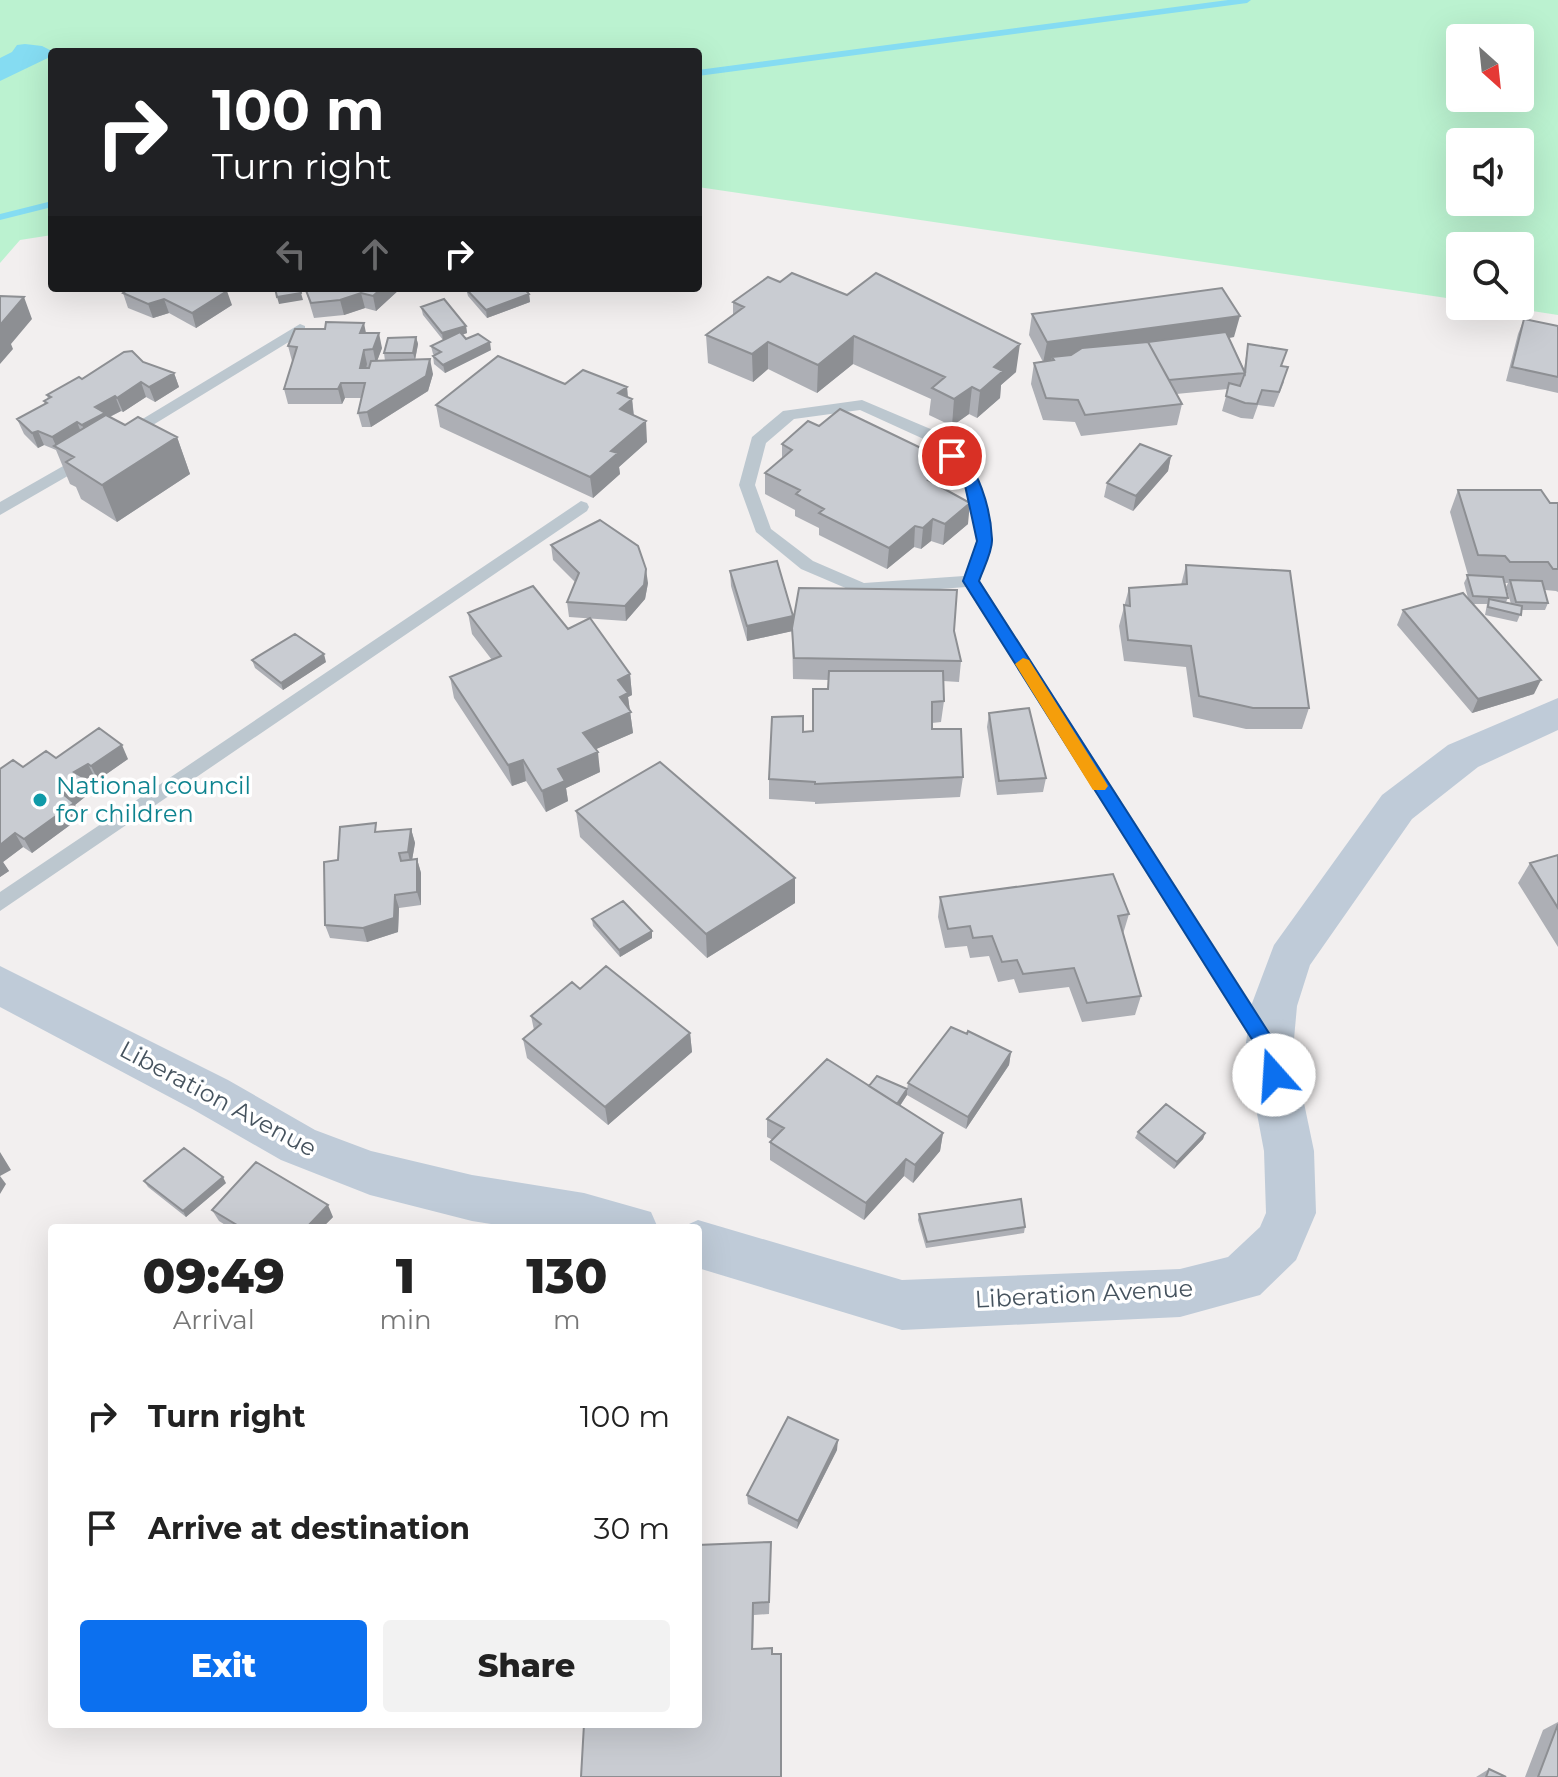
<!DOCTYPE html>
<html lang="en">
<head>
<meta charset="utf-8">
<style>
  :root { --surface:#fff; --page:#f2f2f2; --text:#222; --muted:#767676; --accent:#0c70ef }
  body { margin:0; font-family:Montserrat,sans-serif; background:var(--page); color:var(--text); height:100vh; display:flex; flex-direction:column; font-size:30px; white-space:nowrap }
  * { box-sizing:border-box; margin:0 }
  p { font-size:26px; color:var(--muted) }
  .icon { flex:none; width:44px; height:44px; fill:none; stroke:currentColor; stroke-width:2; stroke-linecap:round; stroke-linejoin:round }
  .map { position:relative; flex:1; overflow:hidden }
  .sheet { position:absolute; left:48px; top:1224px; width:654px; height:504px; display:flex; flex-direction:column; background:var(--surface); border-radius:8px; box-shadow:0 8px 32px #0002 }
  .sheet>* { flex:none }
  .banner { position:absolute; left:48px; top:48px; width:654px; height:244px; border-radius:8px; box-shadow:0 8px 32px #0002; background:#202124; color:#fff; overflow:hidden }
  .needle { width:52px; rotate:153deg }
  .fabs { position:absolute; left:1446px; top:24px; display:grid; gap:16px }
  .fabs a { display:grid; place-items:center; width:88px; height:88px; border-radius:8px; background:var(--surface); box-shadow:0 8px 32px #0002; font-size:40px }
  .pin { position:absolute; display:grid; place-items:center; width:68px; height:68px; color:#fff; margin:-34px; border:4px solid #fff; border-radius:50%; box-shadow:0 2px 8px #0007 }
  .me { position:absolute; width:88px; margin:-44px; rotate:341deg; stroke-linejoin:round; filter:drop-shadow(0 0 6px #0008) }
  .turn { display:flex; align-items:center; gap:28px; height:168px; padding:0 32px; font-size:36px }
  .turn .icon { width:104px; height:104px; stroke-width:2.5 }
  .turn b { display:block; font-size:56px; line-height:68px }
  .lanes { display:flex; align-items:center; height:76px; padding:0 32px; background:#0003; justify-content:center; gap:40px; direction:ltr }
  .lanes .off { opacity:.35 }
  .eta { display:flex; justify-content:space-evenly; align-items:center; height:136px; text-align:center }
  .eta b { font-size:48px; font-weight:800; line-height:56px }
  .button { display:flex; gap:16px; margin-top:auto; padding:16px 32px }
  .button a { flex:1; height:92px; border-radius:8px; background:var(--accent); color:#fff; font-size:32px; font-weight:800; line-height:92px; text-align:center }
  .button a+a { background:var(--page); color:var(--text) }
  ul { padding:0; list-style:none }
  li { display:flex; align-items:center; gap:24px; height:112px; padding:0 32px }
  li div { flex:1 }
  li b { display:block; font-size:30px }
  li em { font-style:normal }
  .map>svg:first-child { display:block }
  .green { fill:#bbf2d0; fill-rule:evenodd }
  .water { fill:#85dcf2 }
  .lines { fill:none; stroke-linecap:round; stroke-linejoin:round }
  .stream { fill:#85dcf2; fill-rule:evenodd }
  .lane { fill:#bcc7cf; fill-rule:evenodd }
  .secondary { fill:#bfcbd8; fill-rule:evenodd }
  .wall { fill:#adafb5; fill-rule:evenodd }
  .shaded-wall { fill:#8d8f93 }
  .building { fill:#c9ccd2; stroke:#8d8f93; stroke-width:2 }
  .route { fill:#0c70ef; stroke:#08499b; stroke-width:2 }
  .slow { fill:#f59e0b }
  .culture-dot { fill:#0f9aa8; stroke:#fff; stroke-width:3 }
  .labels { text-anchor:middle; stroke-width:7; stroke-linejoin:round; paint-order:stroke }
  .culture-label { font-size:24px; fill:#0d838f; stroke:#fff; text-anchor:start }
  .street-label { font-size:24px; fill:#46535e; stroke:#fff }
</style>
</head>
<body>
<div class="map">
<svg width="1558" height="1777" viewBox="0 0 1558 1777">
  <rect width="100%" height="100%" fill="#f2efef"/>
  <path class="green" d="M0,0H1558V315L1501,306H1520V246H1460V300L698,187V52H52V235L20,240L0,263ZM1460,38H1520V98H1460ZM1460,142H1520V202H1460Z"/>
  <path class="water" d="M25,44L42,46L52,51V56L0,81V58L12,52L17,45Z"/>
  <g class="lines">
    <path class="stream" d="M1228,0H1251L1247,3L698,76V70Z
      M52,201V207L0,220V214Z"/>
    <path class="lane" d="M300,324L305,326V332L130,439H118L116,435Z
      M862,400L940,433L976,470L993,541L980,581L1271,1034L1274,1040L1271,1046L1263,1049L1255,1046L966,587L862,595L801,569L756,532L739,485L752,437L783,411ZM860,410L928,441L962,476L977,541L964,576L864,583L813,561L771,529L755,485L766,443L794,419Z
      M86,453L92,454V462L0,515V502Z
      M581,501L587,503L589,507L587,511L0,911V892Z"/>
    <path class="secondary" d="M1558,698V730L1478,767L1412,819L1310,965L1297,1006L1293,1050L1314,1151L1316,1213L1296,1260L1260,1295L1180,1317L902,1330L698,1268V1228H680L698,1220L902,1280L1180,1269L1228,1257L1260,1227L1266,1213L1264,1151L1245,1050L1251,1006L1274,945L1382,795L1448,745Z
      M0,966L228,1080L315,1130L371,1151L472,1175L584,1193L651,1212L658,1228H517L472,1221L370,1195L281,1160L194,1110L0,1007Z"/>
  </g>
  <path class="wall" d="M305,288H401L376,311L365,308L344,315L314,318Z
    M124,289L232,305L196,328L169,313L153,318L128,308L123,293L125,292Z
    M466,289L529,294L530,302L487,318L468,296Z
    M733,302L1016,372L1001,385L1000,398L977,418L969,414L952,426L929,415L931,399L853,364L817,393L768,369L753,382L708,363L706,335L733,315Z
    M421,307L466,326L467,333L462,335L466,339L491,350L445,373L434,364L433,356L435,355L433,354L431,346L443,340L423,315Z
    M1032,314L1234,337L1229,338L1244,369L1248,344L1283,366L1284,382L1274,407L1258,405L1253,419L1241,418L1222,411L1228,389L1176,394L1182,404L1177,425L1081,436L1075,422L1043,420L1031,384L1034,363L1043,362L1029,335Z
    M1524,319L1558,326V393L1506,381L1518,334Z
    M366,333L382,348L377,361H385L384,353L416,337L418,344L415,360L433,374L428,391L371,427H362L358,413L362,398H345L342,404H288L284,389L293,361H292L288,346Z
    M143,362L174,373L179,387L155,402L146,397L123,412L121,411L110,417L125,425L177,437L190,474L117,522L81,499L76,487L70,484L56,450L44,445L38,448L24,434L17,419L45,404L44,401L48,399L47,395L82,379Z
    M565,384L627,387L628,397L632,399L634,415L647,442L619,467L620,474L593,498L440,427L436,405Z
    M819,426L950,462L948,483L943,488L968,524L943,545L931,541L921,549L914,547L887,569L819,535V528L795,516V510L765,494V473L782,459V444Z
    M1171,456L1168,471L1133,511L1104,497L1107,483Z
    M1458,490L1558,503V592L1556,591L1545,590L1548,603L1545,610H1522L1517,622L1485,615L1487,604H1473L1534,694L1472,713L1397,625L1403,610L1468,598L1464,583L1468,575L1450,512ZM1505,583H1508L1506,587L1511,604L1506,602L1508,598Z
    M551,545L648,583L645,599L626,621L569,617L567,602L575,582L553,560Z
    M1186,565L1309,708L1302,729H1246L1193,717L1186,667L1124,661L1119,626L1129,588L1181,585Z
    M730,571L793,616L954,631L961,661L959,682L943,681L944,701L941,722L932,723V729L963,777L960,797L815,804V802L769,799V779L803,732L813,731L828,689L829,680L793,679L792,631L747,641L731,586Z
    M468,613L568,629L630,674L632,695L628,697L633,733L596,749L600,772L566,788L568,801L546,812L526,781L512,786L454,698L450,677L492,660L472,634Z
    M252,660L326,662L283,690L255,668Z
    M989,713L1046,778L1043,792L997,795L987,727Z
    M56,758L128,759L98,780L95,778L86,783L91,792L75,805L81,817L32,853L23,847L3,862L9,871L0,877V769L23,767Z
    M576,811L795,903L707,958L580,837Z
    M411,829L415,843L412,860L417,859L421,873V905L399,908L398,932L367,942L330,938L325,925L338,860L378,831Z
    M1558,855V947L1518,883L1530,863Z
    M940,897L1129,914L1123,934L1141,996L1135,1015L1082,1022L1069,987L1019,993L1014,979L998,982L989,956L970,958L967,946L945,948L938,917Z
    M592,919L652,931V938L620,957L593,926Z
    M580,989L690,1033L692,1052L608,1125L527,1058L523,1039L534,1030L531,1016Z
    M967,1034L1011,1052L1009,1065L966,1129L907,1095L900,1106L943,1133L940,1151L913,1183L904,1176L864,1220L770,1160V1142L773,1140L767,1137V1119L869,1086L907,1089L908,1083Z
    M1138,1132L1205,1133L1203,1139L1174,1169L1135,1138Z
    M144,1181L226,1183L186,1217L148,1187Z
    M212,1210L333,1217L322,1228H230L219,1221Z
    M919,1214L1025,1227L1024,1233L926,1248L918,1220Z
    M837,1450L797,1529L748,1504L747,1495Z
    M771,1554L769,1614L754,1615L753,1649L698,1724Z
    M1558,1722V1777H1525L1543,1730Z
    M1489,1769L1506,1777H1476Z"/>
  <path class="shaded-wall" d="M382,288H401L376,311L373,296Z
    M227,291L232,305L196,328L192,313Z
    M301,293L303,300L279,304L277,297Z
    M361,293L365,308L344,315L340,300Z
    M529,294L530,302L487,318L486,310Z
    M24,297L32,319L11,344L13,349L0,364V325Z
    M164,299L169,313L153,318L148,304Z
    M1240,316L1234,337L1150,349L1052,357L1051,362L1043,363L1047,342Z
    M364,323L367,338L360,333Z
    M466,326L467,333L443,341L442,333Z
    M379,333L382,348L376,364L373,349Z
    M854,336L853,364L817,393L818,365Z
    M416,337L418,344L415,360L413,353Z
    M490,342L491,350L445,373L443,365Z
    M768,342V369L753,382L752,354Z
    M1020,344L1016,372L1001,385L1000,398L977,418L980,391L994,367Z
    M364,350L367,364L363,382L360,368Z
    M430,359L433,374L428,391L371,427L367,412Z
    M174,373L179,387L155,402L149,387Z
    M141,382L146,397L123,412L117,398Z
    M341,383L345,398L342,404L338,389Z
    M627,387L628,402L632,399L634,420L622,431L618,393Z
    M972,387L969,414L952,426L954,399Z
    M115,396L121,411L107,418L88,440L82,425L95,407Z
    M646,421L647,442L619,467L620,474L593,498L590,477L611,451Z
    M77,422L83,437L57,448L52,437Z
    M38,431L44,445L38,448L32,433Z
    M177,437L190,474L117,522L102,485Z
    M1171,456L1168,471L1133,511L1136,496Z
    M950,462L948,483L926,502L928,480Z
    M970,503L968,524L943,545L945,524Z
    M933,519L931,541L921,549L923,528Z
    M915,526L914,547L887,569L889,548Z
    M646,569L648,583L645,599L626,621L625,606Z
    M793,616V631L747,641V626Z
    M324,654L326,662L283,690L281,683Z
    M630,674L632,695L628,697L633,733L585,754L583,733L618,680Z
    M1541,680L1534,694L1472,713L1478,699Z
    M122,745L128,759L98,780L91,766Z
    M598,752L600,772L566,788L568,801L546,812L542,791L558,769Z
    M523,760L526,781L512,786L508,765Z
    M88,764L95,778L86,783L91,792L75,805L81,817L32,853L24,839L74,772Z
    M411,829L415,843L411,866L408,852Z
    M15,833L23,847L3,862L9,871L0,877V845Z
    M417,859L421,873V905L417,892Z
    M795,878V903L707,958L706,934Z
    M395,895L399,908L398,932L367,942L363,928Z
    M652,931V938L620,957L619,950Z
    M690,1033L692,1052L608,1125L605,1107Z
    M1011,1052L1009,1065L966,1129L968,1117Z
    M907,1089V1095L895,1113V1107Z
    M943,1133L940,1151L913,1183L915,1165Z
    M1205,1133L1203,1139L1174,1169L1177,1162Z
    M0,1152L11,1170L0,1176L6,1184L0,1194Z
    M906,1159L904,1176L864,1220L866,1203Z
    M223,1177L226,1183L186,1217L183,1211Z
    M328,1205L333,1217L322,1228H306Z
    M838,1440L837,1450L797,1529L798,1521Z"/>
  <path class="building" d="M792,273L847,295L876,273L1020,344L994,367L1003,371L980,391L972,387L954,399L932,388L945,377L854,336L818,365L768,342L752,354L706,335L744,307L733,302L768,277L780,282Z
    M125,288H222L227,291L192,313L164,299L148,304L123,293L127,290L124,289Z
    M275,288H300L301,293L277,297Z
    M305,288H382L373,296L361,293L340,300L311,303Z
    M468,288H524L529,294L486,310L466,289Z
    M1222,288L1240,316L1047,342L1032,314Z
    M0,296L24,297L0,325Z
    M444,299L466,326L442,333L421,307Z
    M1524,319L1558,326V377L1512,367Z
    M326,322L364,323L360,333H379L373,349L364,350L360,368H369L371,361L430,359L426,376L367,412L358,413L365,383H341L338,389H284L297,347L288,346L295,329H325Z
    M460,332L466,339L478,334L490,342L443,365L433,356L441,352L431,346Z
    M1226,332L1245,373L1248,344L1287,350L1281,366L1288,367L1279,392L1262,390L1257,404L1245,403L1226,396L1229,383L1240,386L1245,373L1169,380L1148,342Z
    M416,337L413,353H384L388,338Z
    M1148,342L1182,404L1085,415L1078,400L1046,398L1034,363L1054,360L1052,357L1071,355L1082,348Z
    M132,351L143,362L174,373L149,387L141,382L117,398L115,396L95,407L105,413L82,425L77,422L52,437L38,431L32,433L17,419L47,403L44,401L51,397L47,395L79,377L82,379L124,352Z
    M498,356L565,384L583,370L627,387L618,393L632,399L620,409L646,421L611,451L618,453L590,477L436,405Z
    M840,409L950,462L928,480L970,503L945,524L933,519L923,528L915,526L889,548L819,513L824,509L796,494L800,490L765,473L792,450L782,444L808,421L819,426Z
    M106,415L125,425L138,417L177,437L102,485L66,462L74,457L54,446Z
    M1140,444L1171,456L1136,496L1107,483Z
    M1458,490H1541L1550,503H1558V569H1553L1548,562H1510L1505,556L1478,555Z
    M600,520L638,546L646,569L644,585L625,606L567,602L579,573L551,545Z
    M777,561L793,616L747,626L730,571Z
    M1186,565L1290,571L1309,708H1253L1199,696L1191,646L1128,640L1124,605L1130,606L1129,588L1187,584Z
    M1467,575L1503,577L1508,598L1473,596Z
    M1510,580L1542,581L1548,603L1516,602Z
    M533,586L568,629L590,618L630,674L618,680L628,693L620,697L631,712L583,733L598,752L558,769L565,781L542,791L523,760L508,765L450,677L501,656L468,613Z
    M799,588L957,590L954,631L961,661L794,658L792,628Z
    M1463,593L1541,680L1478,699L1403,610Z
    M1489,599L1522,606L1521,615L1488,607Z
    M295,634L324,654L281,683L252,660Z
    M829,671H943L944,701L932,702V729H961L963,777L815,784V782L769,779L772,717L803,716V732L813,731V689H828Z
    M1029,708L1046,778L999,781L989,713Z
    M99,728L122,745L91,766L88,764L74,772L84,778L63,794L74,803L24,839L15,833L0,845V769L13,760L23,767L46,751L56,758Z
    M660,762L795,878L706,934L576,811Z
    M376,823L375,832L411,829L408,852L399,853L401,861L417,859V892L395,895L394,918L363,928L325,925L324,862L338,860L340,827Z
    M1558,855V908L1530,863Z
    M1113,874L1129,914L1118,916L1141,996L1087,1003L1074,968L1023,974L1017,960L1002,962L992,936L973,938L970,926L948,929L940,897Z
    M623,901L652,931L619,950L592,919Z
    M606,966L690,1033L605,1107L523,1039L541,1024L531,1016L572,982L580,989Z
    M951,1027L967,1034L968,1031L1011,1052L968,1117L908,1083Z
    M827,1059L943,1133L915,1165L906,1159L866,1203L770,1142L784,1128L767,1119Z
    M877,1076L907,1089L897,1104L869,1086Z
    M1166,1104L1205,1133L1177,1162L1138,1132Z
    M184,1148L223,1177L183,1211L144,1181Z
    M256,1162L328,1205L306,1228H242L212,1210Z
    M1021,1199L1025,1227L927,1242L919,1214Z
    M788,1417L838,1440L798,1521L747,1495Z
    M771,1542L769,1602L753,1603L752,1649L772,1648V1654H781V1777H581L584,1724H698V1545Z
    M1558,1724V1777H1538Z
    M1489,1769L1506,1777H1486Z"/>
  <path class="route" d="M952,451C979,460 991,513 992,539C993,551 983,569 979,581L1276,1044L1284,1075L1281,1081L1274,1083L1267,1081L1260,1052L963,581L977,541L963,476L945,456Z"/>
  <path class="slow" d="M1023,658L1029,660L1105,781L1108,786L1105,790H1093L1015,664Z"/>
  <circle class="culture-dot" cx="40" cy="800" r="8"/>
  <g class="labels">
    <g class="culture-label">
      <text x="56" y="794">National council<tspan x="56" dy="28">for children</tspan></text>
    </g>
    <g class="street-label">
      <text transform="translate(218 1099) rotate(28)" y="8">Liberation Avenue</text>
      <text transform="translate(1084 1294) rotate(-3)" y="8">Liberation Avenue</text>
    </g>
  </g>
</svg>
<div class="fabs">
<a><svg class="needle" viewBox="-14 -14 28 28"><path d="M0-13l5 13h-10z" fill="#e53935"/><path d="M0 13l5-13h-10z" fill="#767676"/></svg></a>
<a><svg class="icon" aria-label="sound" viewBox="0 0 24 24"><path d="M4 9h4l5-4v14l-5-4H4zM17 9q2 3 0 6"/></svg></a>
<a><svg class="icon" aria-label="search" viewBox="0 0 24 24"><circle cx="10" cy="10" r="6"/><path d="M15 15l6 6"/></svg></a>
</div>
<div class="pin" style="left:952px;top:456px;background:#d93025"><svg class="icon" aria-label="arrive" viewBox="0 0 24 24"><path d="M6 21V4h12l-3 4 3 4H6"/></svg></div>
<svg class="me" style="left:1274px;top:1075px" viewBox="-20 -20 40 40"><circle r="19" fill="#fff"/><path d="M0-13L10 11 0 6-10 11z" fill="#0c70ef"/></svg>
<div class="banner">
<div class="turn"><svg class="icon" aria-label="right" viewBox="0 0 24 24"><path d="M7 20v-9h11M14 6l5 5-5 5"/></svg><div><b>100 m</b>Turn right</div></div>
<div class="lanes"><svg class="icon off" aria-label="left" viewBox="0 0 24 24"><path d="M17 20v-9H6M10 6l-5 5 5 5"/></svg><svg class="icon off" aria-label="ahead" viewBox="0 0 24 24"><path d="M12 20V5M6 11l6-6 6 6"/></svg><svg class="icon" aria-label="right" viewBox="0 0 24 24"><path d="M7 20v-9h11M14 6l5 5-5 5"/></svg></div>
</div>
<section class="sheet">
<div class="eta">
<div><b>09:49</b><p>Arrival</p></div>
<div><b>1</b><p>min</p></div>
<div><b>130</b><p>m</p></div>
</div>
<ul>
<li><svg class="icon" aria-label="right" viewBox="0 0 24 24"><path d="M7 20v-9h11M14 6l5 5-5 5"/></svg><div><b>Turn right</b></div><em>100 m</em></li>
<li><svg class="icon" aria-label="arrive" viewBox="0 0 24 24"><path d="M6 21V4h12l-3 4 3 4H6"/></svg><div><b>Arrive at destination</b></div><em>30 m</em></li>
</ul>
<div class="button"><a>Exit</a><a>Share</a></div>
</section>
</div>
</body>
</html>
